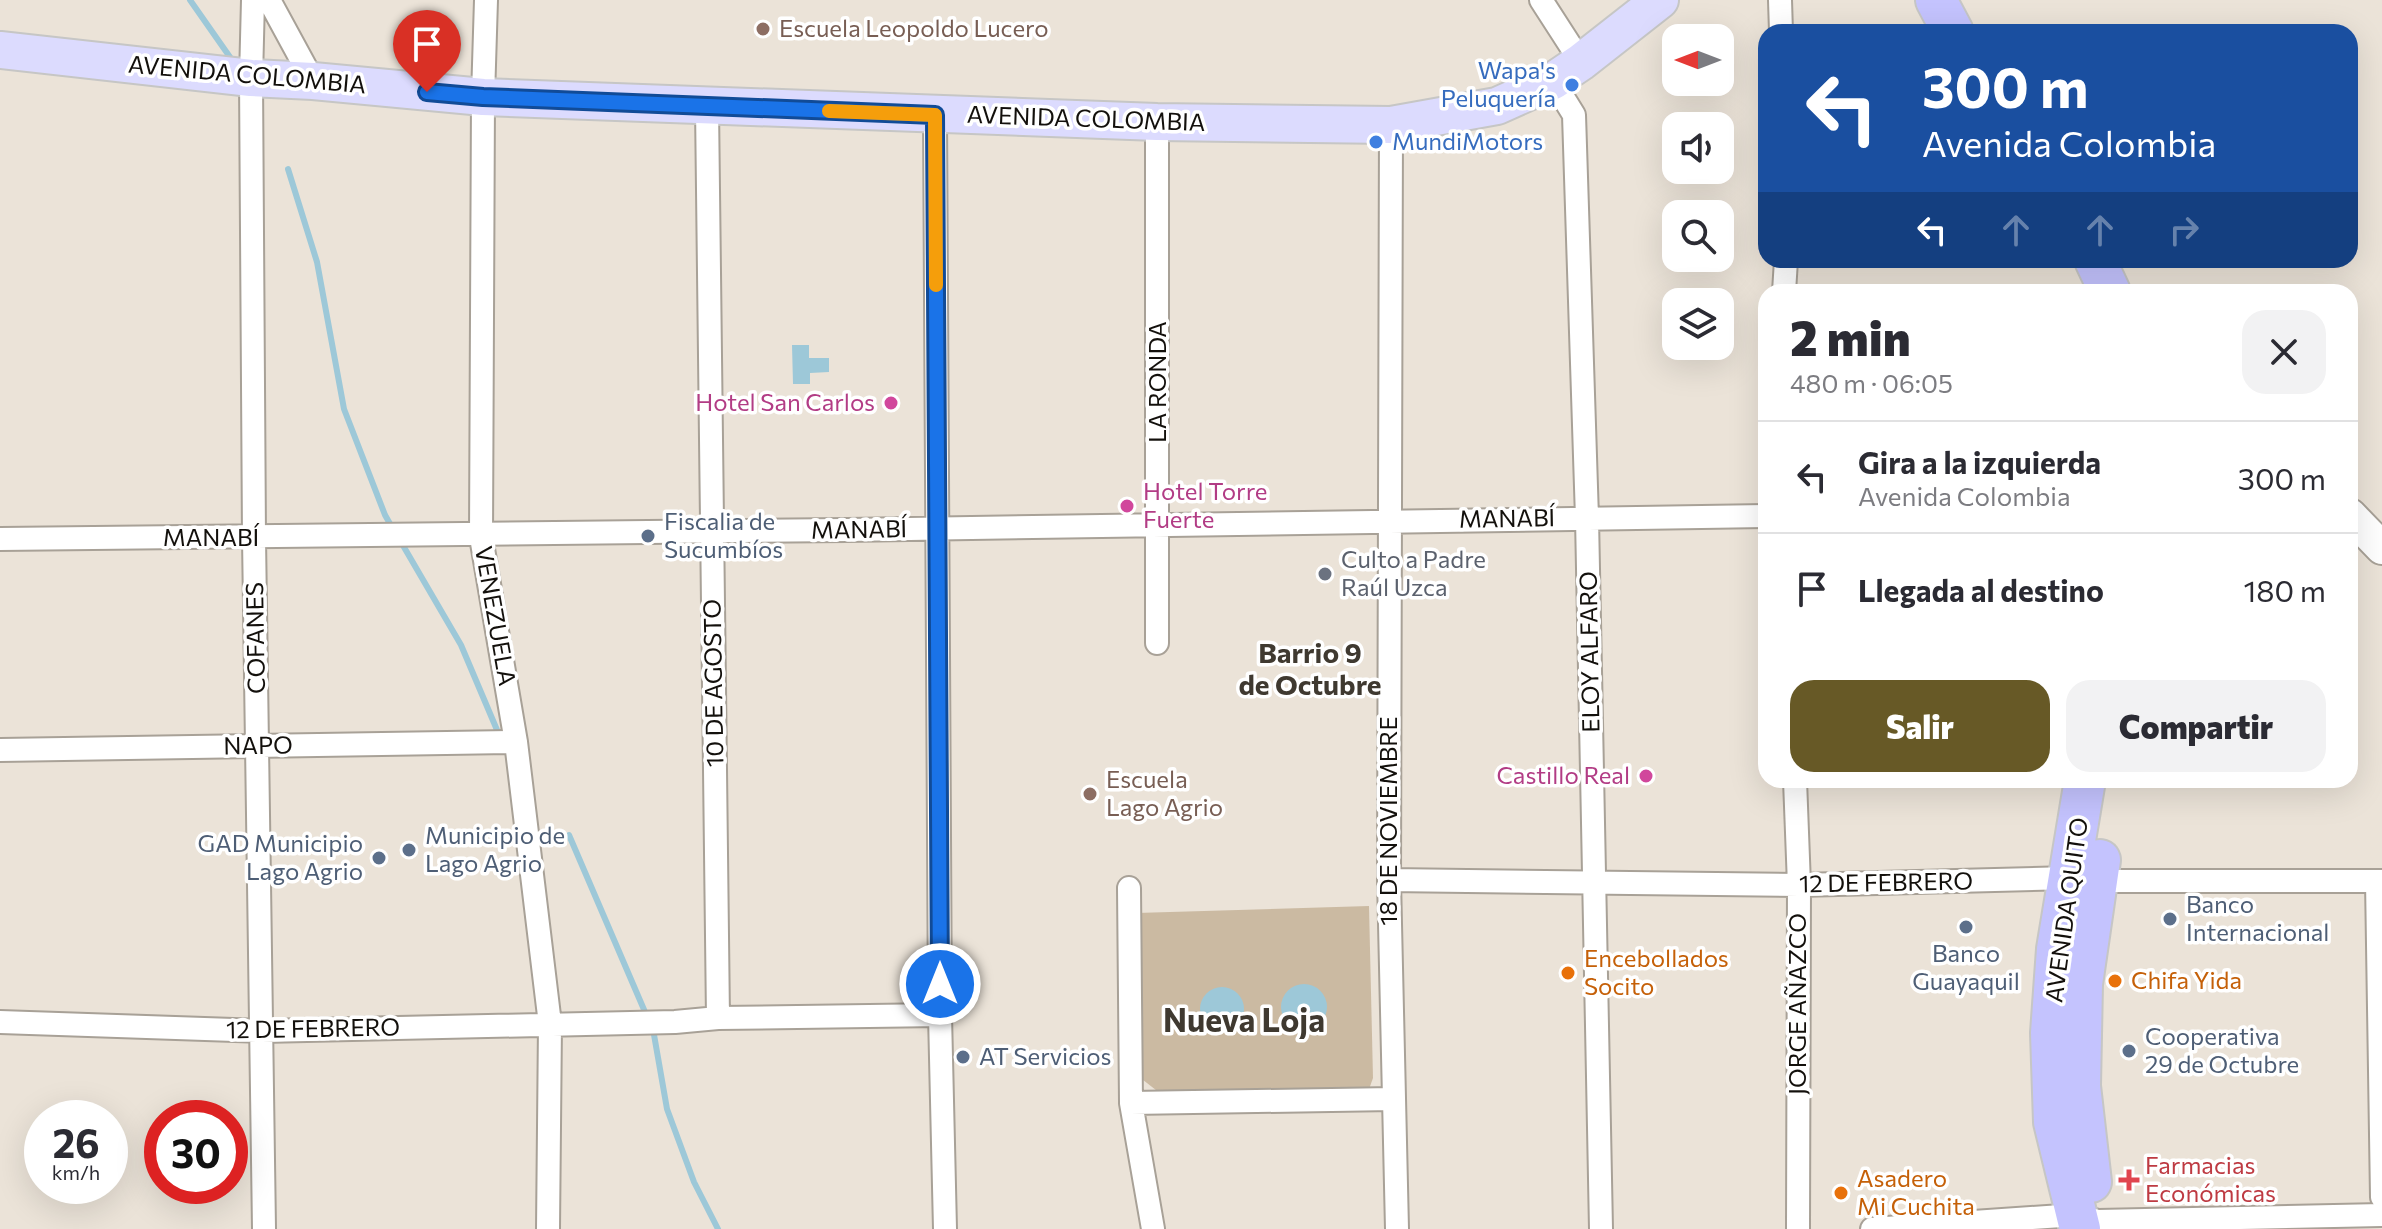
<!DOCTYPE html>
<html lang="es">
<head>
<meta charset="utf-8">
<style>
  :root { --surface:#fff; --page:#f2f2f3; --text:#2b2b33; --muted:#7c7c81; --line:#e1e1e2; --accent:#675926 }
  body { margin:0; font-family:Commissioner,sans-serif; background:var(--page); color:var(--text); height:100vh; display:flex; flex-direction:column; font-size:30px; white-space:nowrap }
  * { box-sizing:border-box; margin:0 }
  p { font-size:26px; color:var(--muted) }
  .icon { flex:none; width:44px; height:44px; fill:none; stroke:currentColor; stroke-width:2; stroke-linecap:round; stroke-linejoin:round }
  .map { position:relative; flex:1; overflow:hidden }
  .drawer { position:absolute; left:1758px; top:284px; width:600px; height:504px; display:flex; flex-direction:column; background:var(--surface); border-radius:24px; box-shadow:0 8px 32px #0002 }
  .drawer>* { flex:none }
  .hud { position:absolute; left:1758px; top:24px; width:600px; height:244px; border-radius:24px; box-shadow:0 8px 32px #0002; background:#1a4fa0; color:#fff; overflow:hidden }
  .needle { width:52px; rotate:270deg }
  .fabs { position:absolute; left:1662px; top:24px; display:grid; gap:16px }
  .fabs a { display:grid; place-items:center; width:72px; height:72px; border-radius:16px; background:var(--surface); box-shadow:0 8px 32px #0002; font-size:40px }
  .speed { position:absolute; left:24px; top:1100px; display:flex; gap:16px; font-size:40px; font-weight:700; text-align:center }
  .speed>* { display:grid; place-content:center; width:104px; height:104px; border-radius:50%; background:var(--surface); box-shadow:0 8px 32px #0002; line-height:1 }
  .speed small { font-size:20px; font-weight:400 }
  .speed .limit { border:12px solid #d22; background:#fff; color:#111 }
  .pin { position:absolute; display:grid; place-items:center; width:68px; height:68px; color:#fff; margin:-82px -34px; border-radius:50% 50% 50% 0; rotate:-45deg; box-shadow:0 0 8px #0007 }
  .pin .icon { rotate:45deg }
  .me { position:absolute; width:88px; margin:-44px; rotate:0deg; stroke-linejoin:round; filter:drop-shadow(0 0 6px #0008) }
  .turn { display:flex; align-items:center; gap:28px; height:168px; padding:0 32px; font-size:36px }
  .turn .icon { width:104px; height:104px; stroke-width:2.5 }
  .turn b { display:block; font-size:56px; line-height:68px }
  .lanes { display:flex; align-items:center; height:76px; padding:0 32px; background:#0003; justify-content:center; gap:40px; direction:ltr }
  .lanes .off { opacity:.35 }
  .round { display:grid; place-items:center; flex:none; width:84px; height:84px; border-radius:24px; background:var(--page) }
  .summary { display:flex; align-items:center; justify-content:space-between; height:136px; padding:0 32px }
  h1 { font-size:48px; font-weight:800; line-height:60px }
  .button { display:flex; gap:16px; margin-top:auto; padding:16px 32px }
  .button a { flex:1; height:92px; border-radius:24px; background:var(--accent); color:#fff; font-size:32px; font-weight:800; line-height:92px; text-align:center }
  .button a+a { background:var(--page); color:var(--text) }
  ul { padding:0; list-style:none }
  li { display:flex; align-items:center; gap:24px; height:112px; padding:0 32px; border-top:2px solid var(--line) }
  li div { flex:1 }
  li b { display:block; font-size:30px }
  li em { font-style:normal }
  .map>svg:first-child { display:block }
  .green { fill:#cbbaa2 }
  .water { fill:#9dc8d8 }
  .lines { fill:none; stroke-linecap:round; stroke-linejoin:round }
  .stream { stroke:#9dc8d8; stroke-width:6 }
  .street-casing { stroke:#a8a197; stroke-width:26 }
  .secondary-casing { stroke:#a8a197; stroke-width:36 }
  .primary-casing { stroke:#c6c6c5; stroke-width:40 }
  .highway-casing { stroke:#c6c6c5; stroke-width:44 }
  .street { stroke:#fff; stroke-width:22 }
  .secondary { stroke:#fff; stroke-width:32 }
  .primary { stroke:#dcdbfe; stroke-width:36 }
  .highway { stroke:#c4c3fe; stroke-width:40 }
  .route-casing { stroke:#114b97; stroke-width:20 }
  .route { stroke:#1a73e8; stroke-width:14 }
  .slow { stroke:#f59e0b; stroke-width:14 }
  .education-dot { fill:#8d6e63; stroke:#fff; stroke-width:3 }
  .shop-dot { fill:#3f7fe0; stroke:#fff; stroke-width:3 }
  .hotel-dot { fill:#d1479c; stroke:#fff; stroke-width:3 }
  .service-dot { fill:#5c6f8a; stroke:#fff; stroke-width:3 }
  .worship-dot { fill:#6b7280; stroke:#fff; stroke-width:3 }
  .food-dot { fill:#e8710a; stroke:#fff; stroke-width:3 }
  .health-dot { fill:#e0444e; stroke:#fff; stroke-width:3 }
  .labels { text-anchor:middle; stroke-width:7; stroke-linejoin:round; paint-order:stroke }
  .education-label { font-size:24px; fill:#785e54; stroke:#fff; text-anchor:start }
  .shop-label { font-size:24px; fill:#366cbe; stroke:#fff; text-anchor:end }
  .street-label { font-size:24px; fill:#13100c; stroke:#fff }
  .hotel-label { font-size:24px; fill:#b23c85; stroke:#fff; text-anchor:end }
  .service-label { font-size:24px; fill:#4e5e75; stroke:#fff; text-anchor:start }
  .worship-label { font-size:24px; fill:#5b616d; stroke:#fff; text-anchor:start }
  .food-label { font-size:24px; fill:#c56008; stroke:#fff; text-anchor:start }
  .health-label { font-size:24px; fill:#be3a42; stroke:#fff; text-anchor:start }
  .quarter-label { font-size:28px; font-weight:bold; fill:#3f3930; stroke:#fff }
  .district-label { font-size:32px; font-weight:bold; fill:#3f3930; stroke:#fff }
</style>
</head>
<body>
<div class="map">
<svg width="2382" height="1229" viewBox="0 0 2382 1229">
  <rect width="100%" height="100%" fill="#ebe3d8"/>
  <path class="green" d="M1369,906L1373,1078L1368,1092L1161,1094L1138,1076L1136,913Z"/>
  <path class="water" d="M792,345H809V358H829V372L810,373V384H793Z
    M1281 1007a23 23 0 1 1 46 0a23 23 0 1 1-46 0Z
    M1200 1009a22 22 0 1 1 44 0a22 22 0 1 1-44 0Z"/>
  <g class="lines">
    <path class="stream" d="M190,0L232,60
      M288,169L317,262L344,409L385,515L393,529
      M401,542L461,645L497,730
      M569,835L648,1019
      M653,1029L667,1109L694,1182L718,1229"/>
    <g class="street-casing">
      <path id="street" d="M253,0L251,78L254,538L264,1229
        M269,0L313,81
        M486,0L483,97L481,537L516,742L550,1024L548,1229
        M1541,0L1581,62
        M1780,0L1781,32
        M1553,81L1574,115L1587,518L1601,1229
        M707,107L718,1018
        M935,115L940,1015L945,1229
        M1391,125L1389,880L1397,1229
        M1784,292L1786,260
        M0,539C589,536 1177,524 1766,516
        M1157,643V122
        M0,750L516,742
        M1795,780L1799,885L1798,1229
        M1389,880L1799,885L2070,878L2097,881H2382
        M2377,881L2382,1197
        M1129,888L1131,1103L1153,1229
        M0,1022L262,1031L675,1022L718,1018L940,1015
        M1131,1103L1393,1099
        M1872,1229L2076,1215L2098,1221L2382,1215"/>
    </g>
    <g class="secondary-casing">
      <path id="secondary" d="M2350,515L2382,548"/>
    </g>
    <g class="primary-casing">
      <path id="primary" d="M0,50L251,78L313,81L483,97L1157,122L1391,125L1497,106L1553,81L1581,62L1660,0"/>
    </g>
    <g class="highway-casing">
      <path id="highway" d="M1936,0L1953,32
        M2095,260L2110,292
        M2091,1182L2080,1086L2082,984L2100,860
        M2080,1229L2054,1122L2051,1033L2057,949L2085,780"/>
    </g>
    <use href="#street" class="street"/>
    <use href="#secondary" class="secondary"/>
    <use href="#primary" class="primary"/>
    <use href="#highway" class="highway"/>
  </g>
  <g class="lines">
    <g class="route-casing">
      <path id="route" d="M427,92L483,97L935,115L940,984"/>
    </g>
    <use href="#route" class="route"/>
    <path class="slow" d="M829,111L935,115L936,285"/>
  </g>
  <g class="education-dot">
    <circle cx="763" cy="29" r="8"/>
    <circle cx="1090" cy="794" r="8"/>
  </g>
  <g class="shop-dot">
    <circle cx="1572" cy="85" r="8"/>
    <circle cx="1376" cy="142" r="8"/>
  </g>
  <g class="hotel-dot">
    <circle cx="891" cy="403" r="8"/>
    <circle cx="1127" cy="506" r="8"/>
    <circle cx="1646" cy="776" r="8"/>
  </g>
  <g class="service-dot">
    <circle cx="648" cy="536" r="8"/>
    <circle cx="409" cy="850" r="8"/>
    <circle cx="379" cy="858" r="8"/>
    <circle cx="2170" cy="919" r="8"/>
    <circle cx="1966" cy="927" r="8"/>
    <circle cx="2129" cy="1051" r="8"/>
    <circle cx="963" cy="1057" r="8"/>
  </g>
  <circle class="worship-dot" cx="1325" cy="574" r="8"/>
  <g class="food-dot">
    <circle cx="1568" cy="973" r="8"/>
    <circle cx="2115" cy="981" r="8"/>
    <circle cx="1841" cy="1193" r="8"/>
  </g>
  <path class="health-dot" d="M2125 1168h8v8h8v8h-8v8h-8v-8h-8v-8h8z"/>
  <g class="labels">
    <g class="education-label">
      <text x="779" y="37">Escuela Leopoldo Lucero</text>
      <text x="1106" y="788">Escuela<tspan x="1106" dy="28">Lago Agrio</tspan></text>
    </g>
    <g class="shop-label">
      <text x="1556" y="79">Wapa's<tspan x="1556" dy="28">Peluquería</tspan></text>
      <text x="1392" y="150" text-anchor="start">MundiMotors</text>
    </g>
    <g class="street-label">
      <text transform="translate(247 75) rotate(5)" y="8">AVENIDA COLOMBIA</text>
      <text transform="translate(1086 119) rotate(2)" y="8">AVENIDA COLOMBIA</text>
      <text transform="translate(1158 382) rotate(-90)" y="8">LA RONDA</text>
      <text transform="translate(1507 519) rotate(-1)" y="8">MANABÍ</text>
      <text transform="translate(859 530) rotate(-1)" y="8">MANABÍ</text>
      <text x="211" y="546">MANABÍ</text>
      <text transform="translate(495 616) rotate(80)" y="8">VENEZUELA</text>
      <text transform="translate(256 638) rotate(-91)" y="8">COFANES</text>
      <text transform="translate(1590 652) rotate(-91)" y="8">ELOY ALFARO</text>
      <text transform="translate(714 683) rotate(-91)" y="8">10 DE AGOSTO</text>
      <text transform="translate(258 746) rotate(-1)" y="8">NAPO</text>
      <text transform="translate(1389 821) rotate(-90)" y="8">18 DE NOVIEMBRE</text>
      <text transform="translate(1886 883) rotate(-1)" y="8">12 DE FEBRERO</text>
      <text transform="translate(2067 910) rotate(-82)" y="8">AVENIDA QUITO</text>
      <text transform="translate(1798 1004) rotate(-90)" y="8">JORGE AÑAZCO</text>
      <text transform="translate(313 1029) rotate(-1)" y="8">12 DE FEBRERO</text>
    </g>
    <g class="hotel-label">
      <text x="875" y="411">Hotel San Carlos</text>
      <text x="1143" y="500" text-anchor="start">Hotel Torre<tspan x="1143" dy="28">Fuerte</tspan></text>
      <text x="1630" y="784">Castillo Real</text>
    </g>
    <g class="service-label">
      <text x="664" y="530">Fiscalia de<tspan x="664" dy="28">Sucumbíos</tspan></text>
      <text x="425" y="844">Municipio de<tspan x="425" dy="28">Lago Agrio</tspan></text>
      <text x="363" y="852" text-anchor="end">GAD Municipio<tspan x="363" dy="28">Lago Agrio</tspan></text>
      <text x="2186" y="913">Banco<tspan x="2186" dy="28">Internacional</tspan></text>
      <text x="1966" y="962" text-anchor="middle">Banco<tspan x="1966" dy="28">Guayaquil</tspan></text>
      <text x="2145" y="1045">Cooperativa<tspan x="2145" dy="28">29 de Octubre</tspan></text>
      <text x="979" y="1065">AT Servicios</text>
    </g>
    <g class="worship-label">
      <text x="1341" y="568">Culto a Padre<tspan x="1341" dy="28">Raúl Uzca</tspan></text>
    </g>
    <g class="food-label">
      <text x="1584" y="967">Encebollados<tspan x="1584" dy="28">Socito</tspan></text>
      <text x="2131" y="989">Chifa Yida</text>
      <text x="1857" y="1187">Asadero<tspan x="1857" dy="28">Mi Cuchita</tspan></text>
    </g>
    <g class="health-label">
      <text x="2145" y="1174">Farmacias<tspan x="2145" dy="28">Económicas</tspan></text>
    </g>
    <g class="quarter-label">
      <text x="1310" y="663">Barrio 9<tspan x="1310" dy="32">de Octubre</tspan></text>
    </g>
    <g class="district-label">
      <text x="1244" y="1032">Nueva Loja</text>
    </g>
  </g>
</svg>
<div class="fabs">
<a><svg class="needle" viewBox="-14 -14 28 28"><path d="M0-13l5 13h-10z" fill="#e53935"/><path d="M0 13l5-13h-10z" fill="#7c7c81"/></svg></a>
<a><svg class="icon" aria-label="sound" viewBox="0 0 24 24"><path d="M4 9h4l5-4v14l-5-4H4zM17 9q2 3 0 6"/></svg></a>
<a><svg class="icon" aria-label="search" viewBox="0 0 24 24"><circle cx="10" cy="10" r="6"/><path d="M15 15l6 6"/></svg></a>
<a><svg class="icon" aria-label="layers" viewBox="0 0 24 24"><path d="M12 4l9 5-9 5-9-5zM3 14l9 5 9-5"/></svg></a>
</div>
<div class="speed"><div>26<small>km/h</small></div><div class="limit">30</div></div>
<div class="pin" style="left:427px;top:92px;background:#d93025"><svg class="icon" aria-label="arrive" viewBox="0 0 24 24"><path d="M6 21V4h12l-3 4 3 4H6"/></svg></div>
<svg class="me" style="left:940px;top:984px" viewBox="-20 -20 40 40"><circle r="17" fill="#1a73e8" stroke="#fff" stroke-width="3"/><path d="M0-11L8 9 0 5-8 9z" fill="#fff"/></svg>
<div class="hud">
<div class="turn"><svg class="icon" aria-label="left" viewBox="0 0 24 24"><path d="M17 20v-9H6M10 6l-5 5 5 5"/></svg><div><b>300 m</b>Avenida Colombia</div></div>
<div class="lanes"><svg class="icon" aria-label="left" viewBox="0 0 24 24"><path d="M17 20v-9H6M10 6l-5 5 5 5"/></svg><svg class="icon off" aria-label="ahead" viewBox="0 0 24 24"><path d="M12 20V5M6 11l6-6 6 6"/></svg><svg class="icon off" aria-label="ahead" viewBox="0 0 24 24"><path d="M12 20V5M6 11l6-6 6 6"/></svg><svg class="icon off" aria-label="right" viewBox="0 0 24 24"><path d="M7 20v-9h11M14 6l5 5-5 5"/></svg></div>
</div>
<section class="drawer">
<div class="summary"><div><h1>2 min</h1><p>480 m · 06:05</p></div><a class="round"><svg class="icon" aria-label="close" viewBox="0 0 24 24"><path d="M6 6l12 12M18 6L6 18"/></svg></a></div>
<ul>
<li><svg class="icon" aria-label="left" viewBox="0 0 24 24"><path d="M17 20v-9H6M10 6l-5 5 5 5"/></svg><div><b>Gira a la izquierda</b><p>Avenida Colombia</p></div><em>300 m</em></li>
<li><svg class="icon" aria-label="arrive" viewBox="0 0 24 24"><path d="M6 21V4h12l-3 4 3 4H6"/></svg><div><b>Llegada al destino</b></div><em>180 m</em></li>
</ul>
<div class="button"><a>Salir</a><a>Compartir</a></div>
</section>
</div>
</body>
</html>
